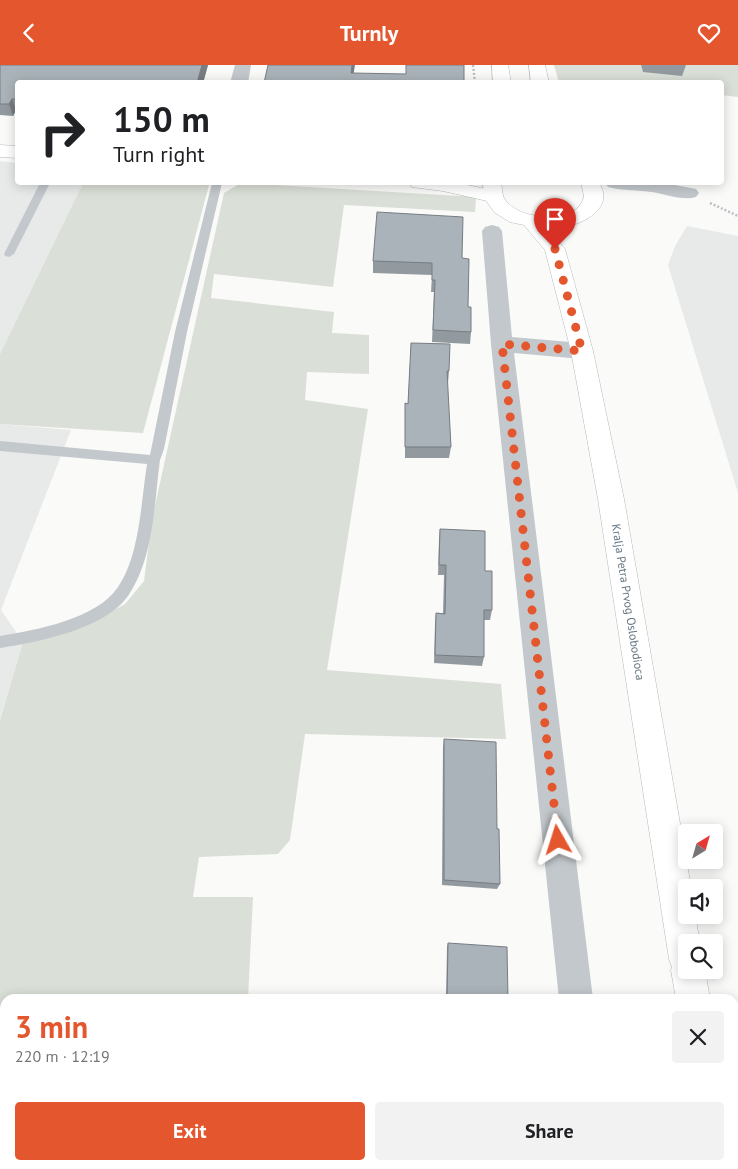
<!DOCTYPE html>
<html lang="en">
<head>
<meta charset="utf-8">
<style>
  :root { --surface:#fff; --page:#f2f2f2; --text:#202124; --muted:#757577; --accent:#e4572e }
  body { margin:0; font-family:"PT Sans",sans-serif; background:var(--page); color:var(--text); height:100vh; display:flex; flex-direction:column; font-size:19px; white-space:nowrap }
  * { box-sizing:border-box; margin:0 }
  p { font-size:16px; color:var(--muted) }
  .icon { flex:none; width:28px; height:28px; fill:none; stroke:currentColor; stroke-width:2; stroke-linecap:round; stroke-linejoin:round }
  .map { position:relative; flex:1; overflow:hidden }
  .details { position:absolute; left:0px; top:929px; width:739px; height:176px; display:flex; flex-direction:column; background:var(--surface); border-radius:15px 15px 0 0; box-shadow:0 2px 12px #0003 }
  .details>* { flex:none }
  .top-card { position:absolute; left:15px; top:15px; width:709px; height:105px; border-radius:5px; box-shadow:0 2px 12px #0003; background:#fff; color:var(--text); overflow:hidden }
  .needle { width:32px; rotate:37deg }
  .buttons { position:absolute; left:678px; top:759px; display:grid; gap:10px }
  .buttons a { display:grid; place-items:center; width:45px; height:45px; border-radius:5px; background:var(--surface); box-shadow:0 2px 12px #0003; font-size:25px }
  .pin { position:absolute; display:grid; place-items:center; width:42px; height:42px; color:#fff; margin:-51px -21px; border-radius:50% 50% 50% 0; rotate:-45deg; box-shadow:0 0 5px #0007 }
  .pin .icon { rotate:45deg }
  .me { position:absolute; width:55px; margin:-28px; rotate:354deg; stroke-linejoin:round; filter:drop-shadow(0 0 4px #0008) }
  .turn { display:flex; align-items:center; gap:18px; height:105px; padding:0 15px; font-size:22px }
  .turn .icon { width:65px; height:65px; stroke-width:2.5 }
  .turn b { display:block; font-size:35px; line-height:42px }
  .round { display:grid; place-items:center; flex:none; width:52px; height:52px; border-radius:5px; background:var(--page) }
  .overview { display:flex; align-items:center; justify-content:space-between; height:85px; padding:0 15px }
  h1 { font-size:30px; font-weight:800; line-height:38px; color:var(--accent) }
  .action { display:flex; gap:10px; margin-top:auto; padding:10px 15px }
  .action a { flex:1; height:58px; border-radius:5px; background:var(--accent); color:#fff; font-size:20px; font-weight:800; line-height:58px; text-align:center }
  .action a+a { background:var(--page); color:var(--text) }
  header { display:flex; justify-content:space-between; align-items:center; height:65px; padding:0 15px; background:var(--accent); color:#fff; font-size:22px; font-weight:800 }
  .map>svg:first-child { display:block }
  .built { fill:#e8e9e9 }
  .green { fill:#dadfd7 }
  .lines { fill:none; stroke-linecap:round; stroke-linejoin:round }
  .secondary-casing { stroke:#b3babf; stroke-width:1 }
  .primary-casing { stroke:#b5babe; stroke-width:1 }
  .path { stroke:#bbbfc2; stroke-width:2.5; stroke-dasharray:2 2; stroke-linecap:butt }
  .lane { fill:#c3c8cc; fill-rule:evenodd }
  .street { fill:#c3c8cc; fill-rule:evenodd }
  .secondary { fill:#fff; fill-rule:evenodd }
  .primary { fill:#fff; fill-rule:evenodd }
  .wall { fill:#929a9f }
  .shaded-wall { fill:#777d82 }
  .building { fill:#aab3b9; stroke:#777d82 }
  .route { stroke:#e4572e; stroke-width:9; stroke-dasharray:0 16.2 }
  .labels { text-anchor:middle; stroke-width:5; stroke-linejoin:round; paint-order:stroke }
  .street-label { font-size:12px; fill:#657683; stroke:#fff }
</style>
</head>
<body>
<header><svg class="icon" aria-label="back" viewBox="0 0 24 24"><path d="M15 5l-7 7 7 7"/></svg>Turnly<svg class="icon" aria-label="heart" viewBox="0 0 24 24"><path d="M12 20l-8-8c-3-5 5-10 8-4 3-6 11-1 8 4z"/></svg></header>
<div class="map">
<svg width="738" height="1104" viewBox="0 0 738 1104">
  <rect width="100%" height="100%" fill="#fafaf8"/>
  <path class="built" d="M0,96L17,98L18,118H83L0,289Z
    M687,161L738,171V428L668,200L675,181Z
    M0,359L71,365L1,545L23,577L0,654Z"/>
  <path class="green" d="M554,0H738V32L721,30V18L559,17Z
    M83,118H204L209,120L143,368L0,359V289Z
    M241,118L476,132L475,147L344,140L333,222L214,209L211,233L334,247L332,268L369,270V309L307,307L305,335L368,344L327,605L501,619L506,674L305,669L290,775L278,789L199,792L193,832H253L248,934H5V1100H17L16,1104H0V655L23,577L105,550L125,539L144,516L152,454L224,128Z"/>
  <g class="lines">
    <g class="secondary-casing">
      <path id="secondary" d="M0,80L18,81V93L0,92Z
        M410,118H458L499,127L502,131L499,135L492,137L443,126L412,122Z"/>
    </g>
    <g class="primary-casing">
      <path id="primary" d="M492,0H508L511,18H493Z
        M529,0H545L549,18H531Z
        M483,118H501C502,122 502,129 504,133C516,156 579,161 584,131L581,118H599C618,147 571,165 549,164L565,184L593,286L624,434L691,822H686V850H695L700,878H686V905H705L710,934H676L671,905L672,902L669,894L598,434L571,286L545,185L524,160L510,157L495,148L484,133Z
        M734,1095L737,1104H699L698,1100H734Z"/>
    </g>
    <path class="path" d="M473,0L475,18
      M710,138L738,151"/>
    <path class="lane" d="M40,118H50L14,189L9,192L5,191L4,189Z
      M212,118H222L187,267L164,384L160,395C154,439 154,493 128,531C105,564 38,577 0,583V571C36,565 97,554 118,522C140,490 141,436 147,399L0,386V376L150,390L175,267Z"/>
    <path class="street" d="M235,0H251L248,18H230Z
      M605,118H664L696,124L699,128L696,132C682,136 666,129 652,127C638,125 623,126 608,122Z
      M492,160L499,162L502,166L512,272L582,278L590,280L593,286L590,292L582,294L514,288L593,934H559L491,279L482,166L485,162Z
      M565,1100H603L604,1104H566Z"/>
    <use href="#secondary" class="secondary"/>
    <use href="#primary" class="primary"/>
  </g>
  <path class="wall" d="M0,0H208L203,18H18V45H16L13,51L0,50Z
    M641,0H686L682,11L643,7Z
    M462,193L471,267L470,279L432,277L434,227H431L432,210L373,208V196Z
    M411,278L449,306L448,318H447L451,382L449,393H405V338L408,339Z
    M440,464L485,506L492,545L490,555H484V592L482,601L434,598L435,558L436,548H443L444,510H438L439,474Z
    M444,674L497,764L500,819L497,824L442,820L443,682Z
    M448,878L508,934H446L447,882Z"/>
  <path class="shaded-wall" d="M202,0H208L203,18H197Z
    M352,0H355L352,18L351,8Z
    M12,34L16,45L13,51L9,39Z"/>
  <path class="building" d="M0,0H202L197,18H18V34H12L9,39H0Z
    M268,0H352L351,8L406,9V0H464V18H264Z
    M377,147L463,152L462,193L469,194L468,242H471V267L433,265L435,215H432V198L373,196Z
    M411,278L450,279L449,306H447L451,382H405V338L408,339Z
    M440,464L485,466V506H492V545H484V592L435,590L436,548L445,549L446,500H439Z
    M444,674L496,677L497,764H499L500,819L444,815Z
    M448,878L507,882L508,934H447Z
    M403,1100H468V1104H402Z"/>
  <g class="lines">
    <path class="route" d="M555,184L582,286L502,279L558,775"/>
  </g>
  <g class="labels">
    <g class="street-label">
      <text transform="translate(628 537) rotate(81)" y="4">Kralja Petra Prvog Oslobodioca</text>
    </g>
  </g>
</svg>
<div class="buttons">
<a><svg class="needle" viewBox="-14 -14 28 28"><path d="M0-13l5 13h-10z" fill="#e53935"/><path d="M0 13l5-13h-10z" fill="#757577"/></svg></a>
<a><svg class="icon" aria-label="sound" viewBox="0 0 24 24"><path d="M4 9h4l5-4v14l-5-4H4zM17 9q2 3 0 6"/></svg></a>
<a><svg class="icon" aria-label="search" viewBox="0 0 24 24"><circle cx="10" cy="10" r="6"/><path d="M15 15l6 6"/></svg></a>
</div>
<div class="pin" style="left:555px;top:184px;background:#d93025"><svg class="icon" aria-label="arrive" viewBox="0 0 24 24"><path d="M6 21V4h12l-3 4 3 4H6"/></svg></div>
<svg class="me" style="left:558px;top:775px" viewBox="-20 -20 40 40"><path d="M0-17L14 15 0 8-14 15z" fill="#e4572e" stroke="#fff" stroke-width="4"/></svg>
<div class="top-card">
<div class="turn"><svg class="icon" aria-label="right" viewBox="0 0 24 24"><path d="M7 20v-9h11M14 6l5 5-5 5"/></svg><div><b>150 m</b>Turn right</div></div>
</div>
<section class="details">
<div class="overview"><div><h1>3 min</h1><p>220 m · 12:19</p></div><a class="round"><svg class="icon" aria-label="close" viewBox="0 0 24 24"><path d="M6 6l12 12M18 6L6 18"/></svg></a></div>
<div class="action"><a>Exit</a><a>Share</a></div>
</section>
</div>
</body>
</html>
